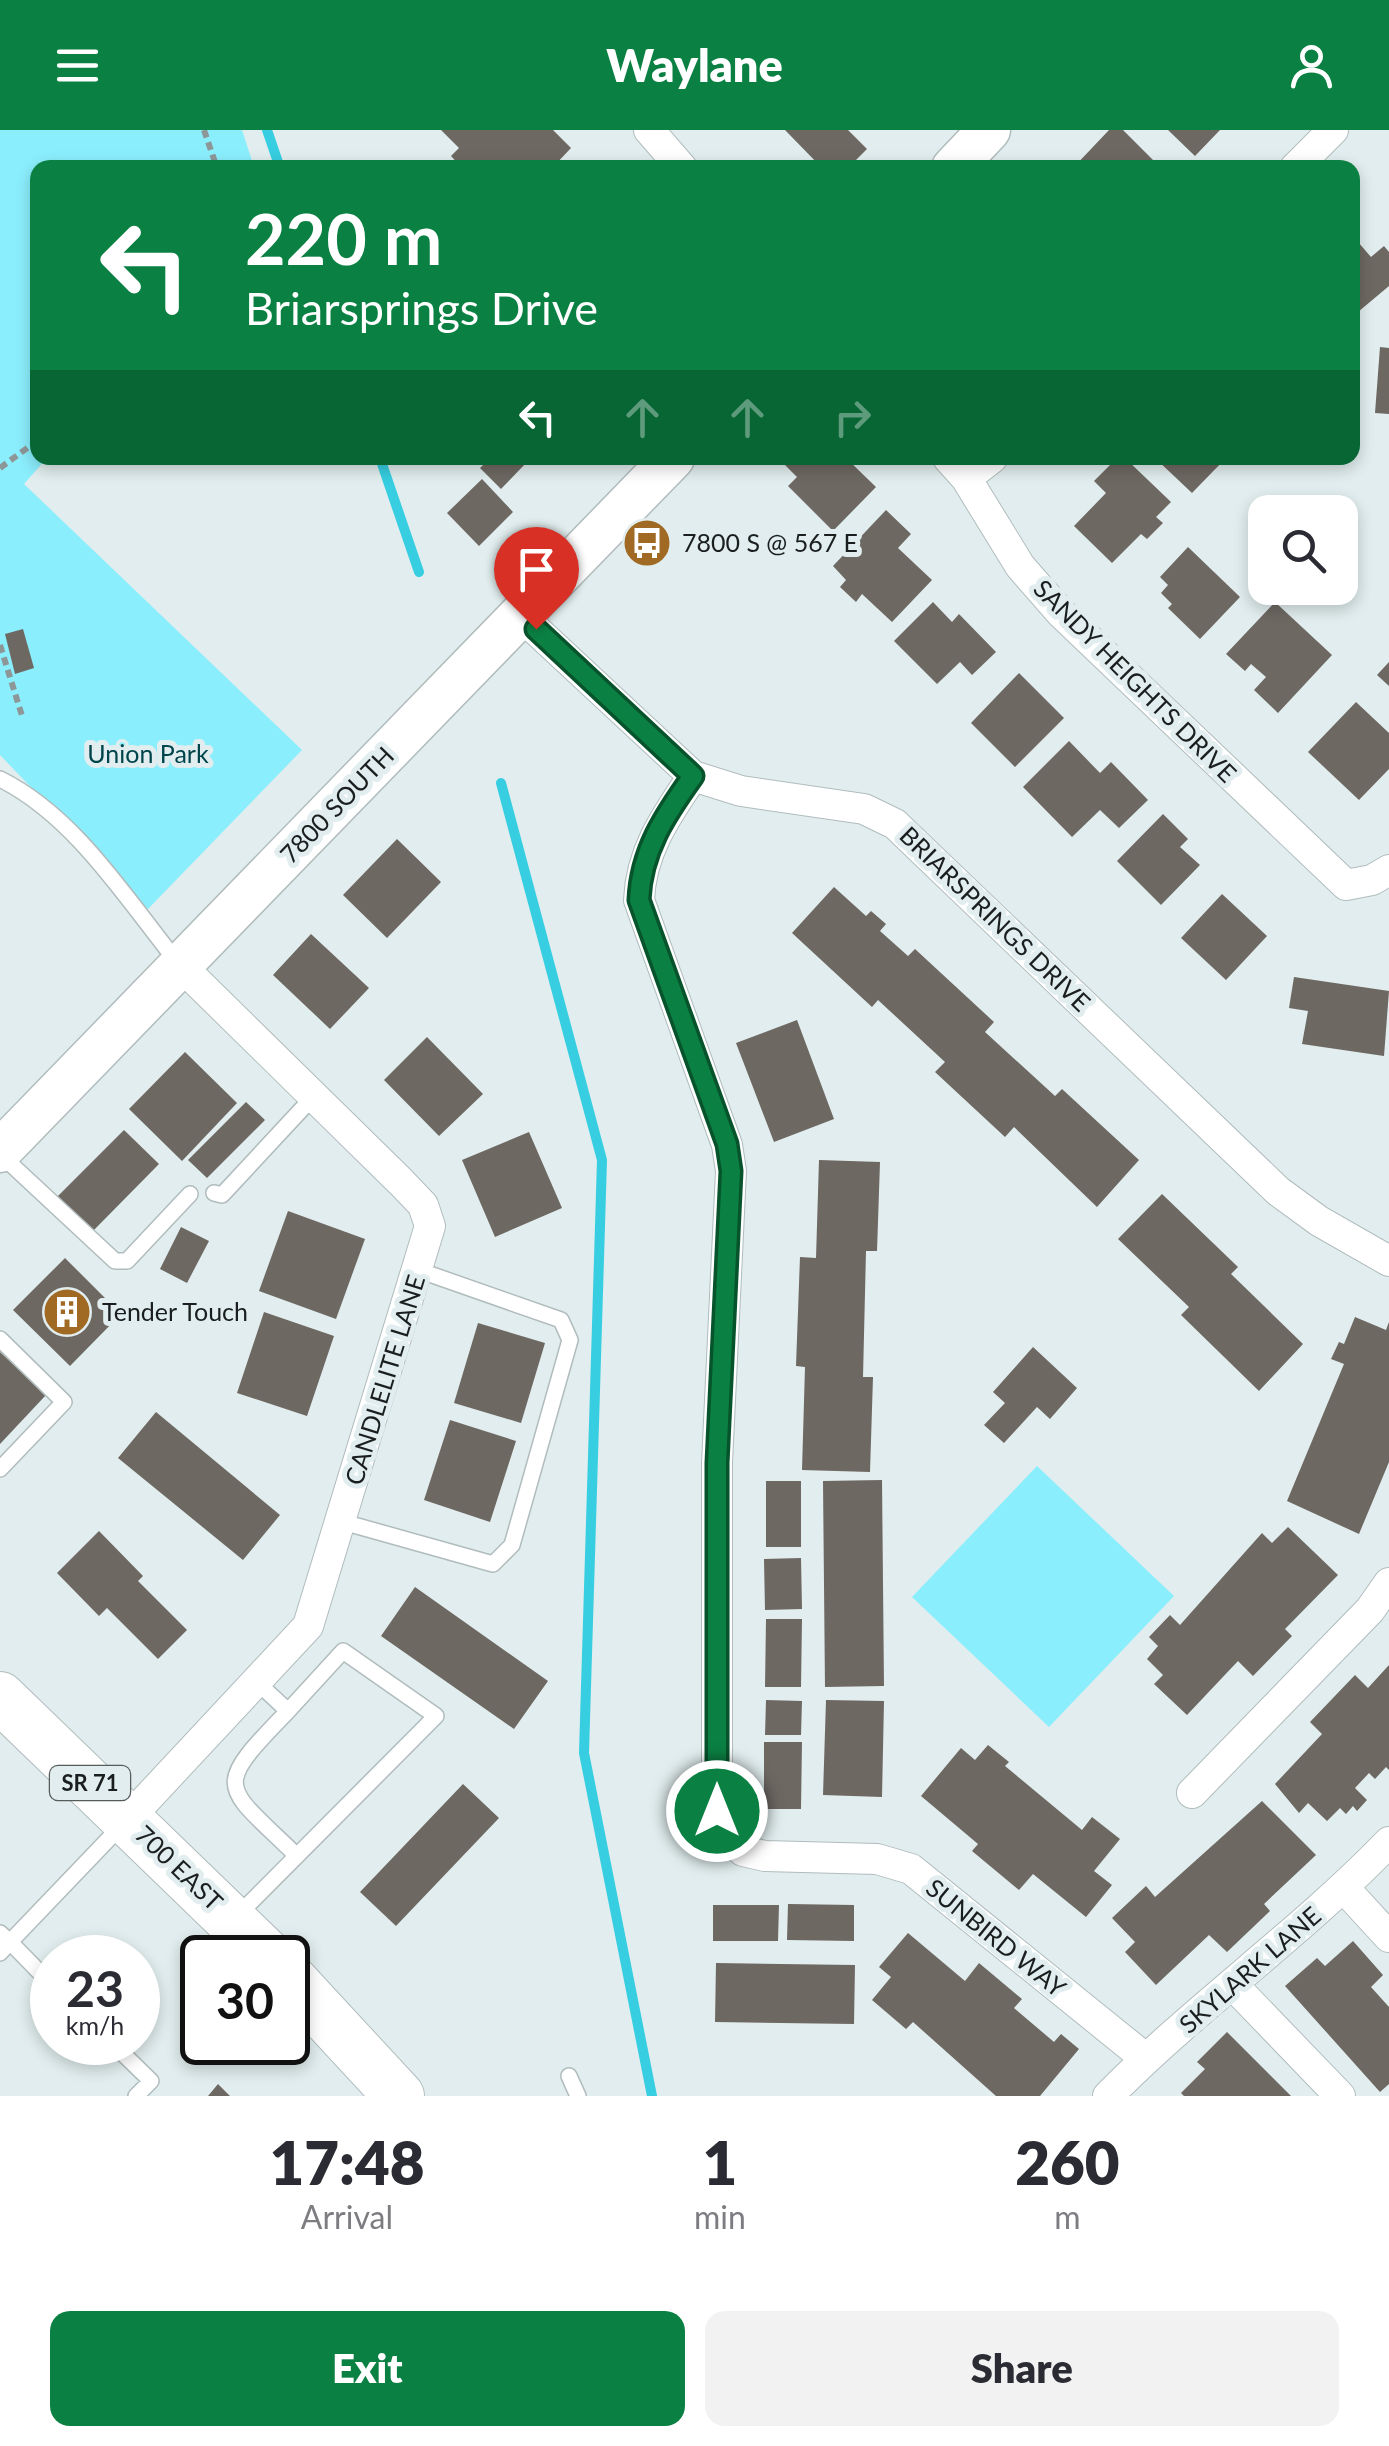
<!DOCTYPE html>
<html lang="en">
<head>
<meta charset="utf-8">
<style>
  :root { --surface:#fff; --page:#f2f2f3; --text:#2b2b33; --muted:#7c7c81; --accent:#0b8043 }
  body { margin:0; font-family:Lato,sans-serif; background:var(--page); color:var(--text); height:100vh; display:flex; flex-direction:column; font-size:38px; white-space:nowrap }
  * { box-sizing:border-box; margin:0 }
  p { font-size:32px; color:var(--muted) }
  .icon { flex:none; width:55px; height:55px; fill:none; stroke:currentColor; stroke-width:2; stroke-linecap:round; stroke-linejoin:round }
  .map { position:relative; height:1966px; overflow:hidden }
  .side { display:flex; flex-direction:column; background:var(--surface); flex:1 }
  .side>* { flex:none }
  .hud { position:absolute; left:30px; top:30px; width:1330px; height:305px; border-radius:20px; box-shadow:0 5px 15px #0003; background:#0b8043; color:#fff; overflow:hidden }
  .tools { position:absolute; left:1248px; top:365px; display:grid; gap:20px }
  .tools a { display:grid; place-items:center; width:110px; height:110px; border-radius:20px; background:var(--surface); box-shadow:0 5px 15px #0003; font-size:50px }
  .speed { position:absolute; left:30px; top:1805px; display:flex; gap:20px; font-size:50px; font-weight:700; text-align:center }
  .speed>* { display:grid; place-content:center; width:130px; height:130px; border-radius:50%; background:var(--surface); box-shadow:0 5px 15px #0003; line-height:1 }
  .speed small { font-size:25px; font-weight:400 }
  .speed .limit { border:5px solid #111; border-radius:15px; background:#fff; color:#111 }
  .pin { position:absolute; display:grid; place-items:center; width:85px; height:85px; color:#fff; margin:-102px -42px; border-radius:50% 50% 50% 0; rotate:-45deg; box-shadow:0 0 10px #0007 }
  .pin .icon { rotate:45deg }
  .me { position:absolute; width:110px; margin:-55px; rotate:0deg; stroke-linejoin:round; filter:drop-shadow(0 0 8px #0008) }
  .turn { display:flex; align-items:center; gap:35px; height:210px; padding:0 50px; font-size:45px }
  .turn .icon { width:130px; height:130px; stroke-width:2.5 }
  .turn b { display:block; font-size:70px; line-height:85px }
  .lanes { display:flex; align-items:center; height:95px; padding:0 50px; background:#0003; justify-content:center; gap:50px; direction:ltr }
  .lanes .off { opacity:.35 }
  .eta { display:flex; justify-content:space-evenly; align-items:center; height:170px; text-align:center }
  .eta b { font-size:60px; font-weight:800; line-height:70px }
  .primary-button { display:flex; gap:20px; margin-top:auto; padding:20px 50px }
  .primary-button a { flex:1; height:115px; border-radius:20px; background:var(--accent); color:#fff; font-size:40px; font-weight:800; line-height:115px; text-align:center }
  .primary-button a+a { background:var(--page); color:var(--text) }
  header { display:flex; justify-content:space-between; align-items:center; height:130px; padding:0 50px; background:var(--accent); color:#fff; font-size:45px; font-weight:800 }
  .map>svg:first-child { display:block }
  .green { fill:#8beefc }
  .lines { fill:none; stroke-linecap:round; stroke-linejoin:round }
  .stream { stroke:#36cee0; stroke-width:10 }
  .building { fill:#6e6862 }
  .service-casing { stroke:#b1bcbd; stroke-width:18 }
  .minor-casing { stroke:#b1bcbd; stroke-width:32 }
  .secondary-casing { stroke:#b1bcbd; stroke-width:45 }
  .primary-casing { stroke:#b1bcbd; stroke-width:52 }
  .path { stroke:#8e9798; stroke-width:6; stroke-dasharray:8 5; stroke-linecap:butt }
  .service { stroke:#fff; stroke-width:15 }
  .minor { stroke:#fff; stroke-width:30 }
  .secondary { stroke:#fff; stroke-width:42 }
  .primary { stroke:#fff; stroke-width:50 }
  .route-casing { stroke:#07532c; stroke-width:25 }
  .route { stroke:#0b8043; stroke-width:18 }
  .labels { text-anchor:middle; stroke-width:10; stroke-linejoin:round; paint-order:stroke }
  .shield { fill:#e1edee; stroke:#565c5c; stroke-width:2.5 }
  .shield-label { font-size:22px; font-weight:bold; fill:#1a1e1e }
  .poi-label { font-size:25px; fill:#1a1e1e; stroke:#e1edee; text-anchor:start }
  .street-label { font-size:25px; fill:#1a1e1e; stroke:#e1edee }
  .park-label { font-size:25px; fill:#00454c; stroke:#e1edee }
</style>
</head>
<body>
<header><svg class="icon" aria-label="menu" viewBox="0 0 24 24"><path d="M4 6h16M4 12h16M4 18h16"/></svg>Waylane<svg class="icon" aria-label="person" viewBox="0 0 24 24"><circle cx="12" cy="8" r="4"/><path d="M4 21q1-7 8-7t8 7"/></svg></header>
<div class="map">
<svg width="1389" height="1966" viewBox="0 0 1389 1966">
  <rect width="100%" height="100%" fill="#e1edee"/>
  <path class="green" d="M0,0H242L254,37L38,38V328H47L24,354L302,620L148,779L0,625Z
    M1037,1336L1174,1466L1049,1597L912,1467Z"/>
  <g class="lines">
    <path class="stream" d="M267,0L280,38
      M380,328L419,442
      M501,653L602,1030L584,1623L652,1966"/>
  </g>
  <path class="building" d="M441,0H553L571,18L552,38H483L478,32L462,38L451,26L459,18Z
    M785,0H848L867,19L848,38H822Z
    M1109,0H1123L1161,38H1073Z
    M1168,0H1220L1195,26Z
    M1352,105L1371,127L1384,116L1389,122V156L1352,187Z
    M1380,217L1389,218V284L1375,283Z
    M490,328H523L527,332L501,359L480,338Z
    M792,328H846L876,357L833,401L788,356L797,347L785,335Z
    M1117,328H1125L1171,372L1156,387L1163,393L1147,409L1141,404L1112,433L1074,396L1106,363L1094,351Z
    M1155,328H1226L1192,363Z
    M482,349L513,382L479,416L447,383Z
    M886,380L911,404L898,418L932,450L892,492L862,464L856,472L840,457L846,450L833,436Z
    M1188,417L1240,467L1200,509L1168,478L1172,474L1161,463L1168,455L1160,447Z
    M933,472L952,492L959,484L996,522L972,545L960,532L937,554L894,511Z
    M1275,472L1332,525L1278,583L1254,560L1266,547L1251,534L1245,541L1226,524Z
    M23,499L34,538L15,544L5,504Z
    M1389,532V556L1377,545Z
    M1019,543L1064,588L1015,637L971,593Z
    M1356,572L1389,603V639L1359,670L1308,622Z
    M1069,611L1100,643L1111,632L1148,670L1119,698L1100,680L1072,707L1023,657Z
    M1163,684L1188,709L1180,717L1200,735L1161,775L1117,731Z
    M397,709L441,752L387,808L343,765Z
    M834,757L866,786L871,781L886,794L880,801L908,826L915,819L994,892L985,902L1055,966L1062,959L1139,1030L1097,1077L1014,997L1005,1007L935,942L945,932L878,870L872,877L792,803Z
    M1222,764L1267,806L1226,850L1181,808Z
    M311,804L369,858L330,899L273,845Z
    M1294,847L1389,861L1384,926L1302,914L1308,881L1289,878Z
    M797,890L834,989L774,1012L736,913Z
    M427,907L483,964L439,1006L384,950Z
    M185,922L237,973L182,1031L129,979Z
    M246,972L265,990L207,1048L188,1030Z
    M124,1000L159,1034L92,1102L57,1067Z
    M529,1002L562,1078L495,1107L462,1030Z
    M819,1030L880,1032L877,1121H866L863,1247H873L870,1342L802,1340L805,1237L796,1236L800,1127L816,1128Z
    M1162,1064L1238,1137L1231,1144L1303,1214L1259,1261L1181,1185L1189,1177L1118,1109Z
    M288,1081L365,1109L336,1189L259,1161Z
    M181,1097L209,1111L187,1153L160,1139Z
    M65,1128L121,1184L70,1236L13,1180Z
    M264,1182L334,1206L307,1286L237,1263Z
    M1355,1187L1386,1200L1389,1192V1332L1359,1404L1287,1371L1344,1234L1331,1229L1339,1212L1344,1214Z
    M478,1193L545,1213L521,1293L454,1273Z
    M1033,1217L1077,1258L1050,1289L1037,1277L1004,1313L984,1295L1005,1273L993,1262Z
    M0,1222L46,1265L0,1314Z
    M156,1282L280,1385L243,1430L118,1328Z
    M450,1290L516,1311L490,1392L424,1370Z
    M882,1350L884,1556L825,1557L823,1351Z
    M766,1351H801V1417H766Z
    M1288,1397L1338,1445L1285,1499L1292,1506L1253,1546L1238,1531L1187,1585L1154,1554L1163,1545L1147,1529L1158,1516L1149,1507L1170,1485L1180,1495L1262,1403L1272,1413Z
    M99,1401L143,1446L138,1451L187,1500L158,1529L107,1478L99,1486L57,1443Z
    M801,1428L802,1479L765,1480L764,1429Z
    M415,1457L548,1551L514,1599L381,1506Z
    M766,1489H802L801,1557H765Z
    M1389,1535V1640L1386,1637L1375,1649L1369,1643L1355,1658L1367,1670L1357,1681L1353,1676L1346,1684L1340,1678L1327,1691L1308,1673L1299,1683L1275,1654L1322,1604L1310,1592L1355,1545L1368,1558Z
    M766,1570L802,1571L801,1605H765Z
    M826,1570L884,1571L882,1667L823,1665Z
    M764,1612H802L801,1679H764Z
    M988,1615L1009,1632L1005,1636L1082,1700L1092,1687L1120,1709L1094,1741L1112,1755L1086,1787L1033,1744L1019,1760L972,1721L978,1714L921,1666L961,1618L975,1630Z
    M463,1654L499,1688L396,1796L360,1762Z
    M1262,1671L1316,1725L1264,1774L1270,1781L1227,1822L1209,1805L1156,1855L1125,1822L1135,1812L1112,1788L1146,1756L1155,1767Z
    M788,1774L854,1775V1811L787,1810Z
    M713,1775H779L778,1811H713Z
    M908,1803L965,1851L979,1833L1022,1869L1014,1878L1054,1912L1061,1904L1079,1919L1040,1966H996L913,1892L906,1899L872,1870L891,1847L879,1837Z
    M1353,1811L1383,1845L1371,1857L1389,1877V1954L1380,1962L1285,1856L1317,1828L1325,1836Z
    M716,1833L855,1835L854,1894L715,1892Z
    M1227,1902L1291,1966H1184L1181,1963L1205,1939L1197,1932Z
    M218,1954L230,1966H208Z"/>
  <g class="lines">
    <g class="service-casing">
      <path id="service" d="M0,649C75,686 127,770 178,833
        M0,1024L115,1131H127L190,1064
        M214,1063L222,1065L314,966
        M0,1209L64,1272L0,1339
        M343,1392L493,1434L512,1415L570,1210L561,1190L418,1140
        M288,1581C211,1660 222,1653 297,1726
        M236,1787L436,1586L343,1521L288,1581L259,1554
        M0,1803L10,1812L122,1695
        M0,1823L10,1812L52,1855
        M111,1912L151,1951L136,1966
        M569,1946L578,1966"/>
    </g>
    <g class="minor-casing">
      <path id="minor" d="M649,0L682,38
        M1295,38L1333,0
        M948,328L966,348L1020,436L1061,483L1346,755L1372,750L1389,740
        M966,348L992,328
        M520,485L693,646L741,661L864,679L895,694L1278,1061L1319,1091L1389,1131
        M693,646C666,686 641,721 639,770L727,1015L731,1041L717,1333V1681L727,1706L743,1721L765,1726L877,1729L911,1739L1145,1928
        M1192,1663L1370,1480L1389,1453
        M127,1690L308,1496L430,1096L423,1075L401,1052L181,836
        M1344,1758L1389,1807
        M1234,1856L1340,1966
        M1108,1966C1197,1876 1301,1803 1389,1712"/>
    </g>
    <g class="secondary-casing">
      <path id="secondary" d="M953,38L989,0
        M0,1021L673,328"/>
    </g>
    <g class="primary-casing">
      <path id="primary" d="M0,1567L270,1828
        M288,1846L399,1966"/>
    </g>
    <path class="path" d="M204,0L217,38
      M0,338L38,310
      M0,515L23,589"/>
    <use href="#service" class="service"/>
    <use href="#minor" class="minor"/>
    <use href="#secondary" class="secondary"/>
    <use href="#primary" class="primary"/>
  </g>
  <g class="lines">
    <g class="route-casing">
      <path id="route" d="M536,499L693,646C665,685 641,721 639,770L727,1014L731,1041L717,1333V1681"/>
    </g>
    <use href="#route" class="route"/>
  </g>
  <defs>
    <g id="bus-disc" transform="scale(2.5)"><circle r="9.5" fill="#a06a24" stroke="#e1edee"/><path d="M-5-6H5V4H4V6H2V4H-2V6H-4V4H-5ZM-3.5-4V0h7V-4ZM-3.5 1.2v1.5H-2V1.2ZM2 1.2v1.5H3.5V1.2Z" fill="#fff"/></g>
    <g id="building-disc" transform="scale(2.5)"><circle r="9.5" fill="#a06a24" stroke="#e1edee"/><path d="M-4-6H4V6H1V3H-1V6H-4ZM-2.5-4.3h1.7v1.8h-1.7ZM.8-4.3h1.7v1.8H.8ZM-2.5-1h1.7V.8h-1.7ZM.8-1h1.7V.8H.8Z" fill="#fff"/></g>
  </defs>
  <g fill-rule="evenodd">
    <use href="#bus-disc" x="647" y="413"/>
    <use href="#building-disc" x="67" y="1182"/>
  </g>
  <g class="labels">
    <rect class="shield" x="50" y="1636" width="80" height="34" rx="8"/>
    <g class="shield-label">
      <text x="90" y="1661">SR 71</text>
    </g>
    <g class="poi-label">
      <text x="682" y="422">7800 S @ 567 E</text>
      <text x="102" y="1191">Tender Touch</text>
    </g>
    <g class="street-label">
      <text transform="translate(1135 551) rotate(45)" y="9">SANDY HEIGHTS DRIVE</text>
      <text transform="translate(337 675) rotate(-46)" y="9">7800 SOUTH</text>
      <text transform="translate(995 789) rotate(44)" y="9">BRIARSPRINGS DRIVE</text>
      <text transform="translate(385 1250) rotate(-73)" y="9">CANDLELITE LANE</text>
      <text transform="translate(179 1738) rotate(44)" y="9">700 EAST</text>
      <text transform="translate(996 1808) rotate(39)" y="9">SUNBIRD WAY</text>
      <text transform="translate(1250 1840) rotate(-41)" y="9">SKYLARK LANE</text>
    </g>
    <g class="park-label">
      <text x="148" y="633">Union Park</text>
    </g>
  </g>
</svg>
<div class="tools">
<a><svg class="icon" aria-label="search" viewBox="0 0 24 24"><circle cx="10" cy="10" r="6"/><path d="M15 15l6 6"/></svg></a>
</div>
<div class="speed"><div>23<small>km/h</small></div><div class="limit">30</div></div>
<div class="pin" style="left:536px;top:499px;background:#d93025"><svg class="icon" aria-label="arrive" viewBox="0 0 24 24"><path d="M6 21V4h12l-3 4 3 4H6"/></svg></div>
<svg class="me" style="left:717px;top:1681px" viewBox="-20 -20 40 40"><circle r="17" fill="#0b8043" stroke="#fff" stroke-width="3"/><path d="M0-11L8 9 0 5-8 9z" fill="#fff"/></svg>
<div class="hud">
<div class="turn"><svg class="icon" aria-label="left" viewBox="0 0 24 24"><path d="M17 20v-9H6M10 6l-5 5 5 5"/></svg><div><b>220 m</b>Briarsprings Drive</div></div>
<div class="lanes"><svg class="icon" aria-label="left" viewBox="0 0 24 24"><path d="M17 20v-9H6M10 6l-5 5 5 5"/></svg><svg class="icon off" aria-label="ahead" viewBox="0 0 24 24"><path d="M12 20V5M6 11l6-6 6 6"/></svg><svg class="icon off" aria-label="ahead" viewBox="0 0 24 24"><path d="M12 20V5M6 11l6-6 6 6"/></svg><svg class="icon off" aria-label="right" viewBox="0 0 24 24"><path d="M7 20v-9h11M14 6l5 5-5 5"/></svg></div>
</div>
</div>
<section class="side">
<div class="eta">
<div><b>17:48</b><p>Arrival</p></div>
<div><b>1</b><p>min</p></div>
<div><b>260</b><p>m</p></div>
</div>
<div class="primary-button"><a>Exit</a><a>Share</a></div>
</section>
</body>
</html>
